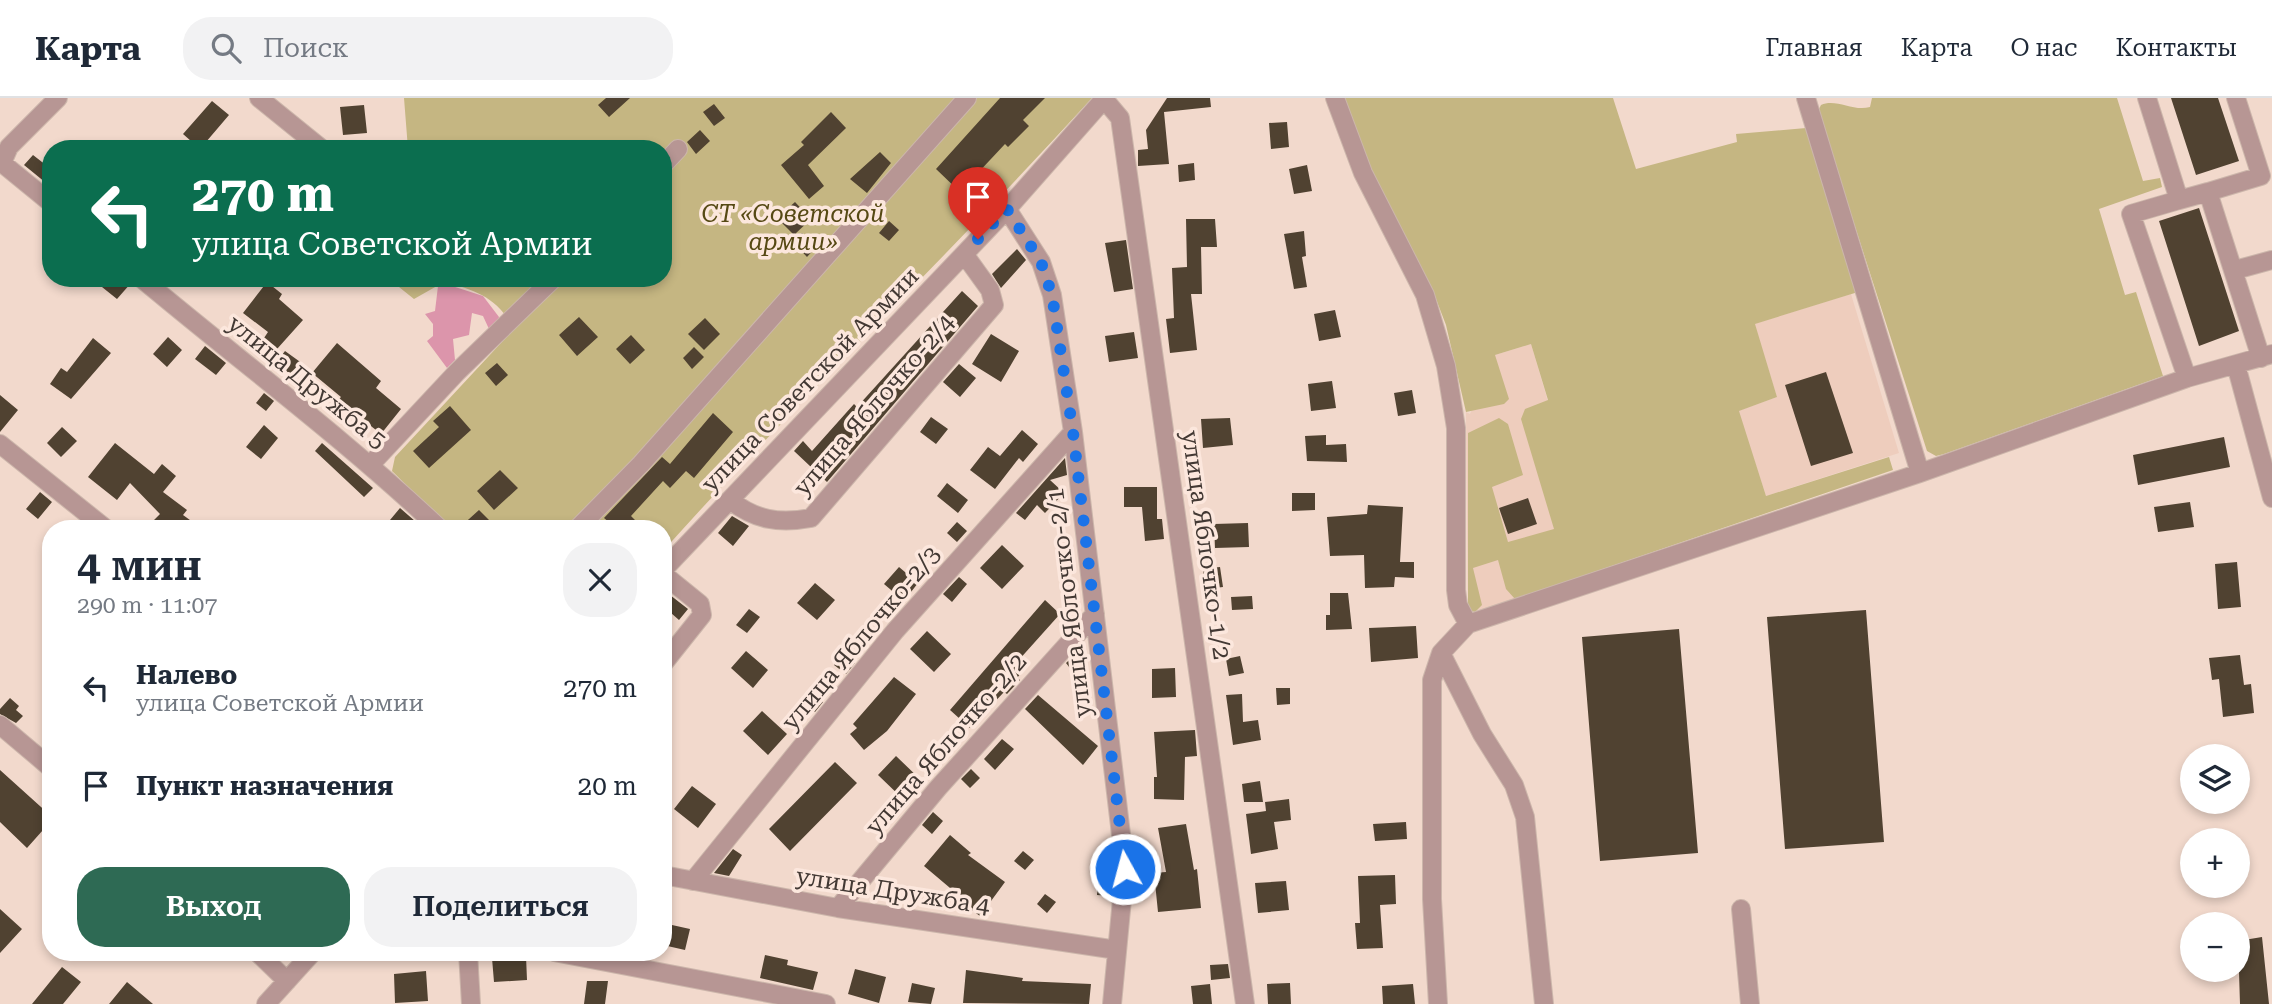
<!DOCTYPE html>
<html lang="ru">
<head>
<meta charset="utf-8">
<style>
  :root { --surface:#fff; --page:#f2f2f3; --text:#1f2937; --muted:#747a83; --line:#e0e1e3; --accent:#2e6a54 }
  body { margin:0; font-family:"Roboto Serif",serif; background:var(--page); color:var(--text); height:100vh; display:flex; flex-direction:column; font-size:26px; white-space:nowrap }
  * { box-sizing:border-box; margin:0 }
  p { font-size:23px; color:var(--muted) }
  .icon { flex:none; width:38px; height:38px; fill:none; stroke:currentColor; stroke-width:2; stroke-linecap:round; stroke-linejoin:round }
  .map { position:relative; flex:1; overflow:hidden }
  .details { position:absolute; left:42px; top:422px; width:630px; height:441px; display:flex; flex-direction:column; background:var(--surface); border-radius:28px; box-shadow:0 4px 10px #0003 }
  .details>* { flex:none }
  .hud { position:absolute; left:42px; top:42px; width:630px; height:147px; border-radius:28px; box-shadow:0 4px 10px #0003; background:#0b6e4f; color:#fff; overflow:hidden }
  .buttons { position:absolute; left:2180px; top:646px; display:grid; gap:14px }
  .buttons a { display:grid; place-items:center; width:70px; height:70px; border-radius:50%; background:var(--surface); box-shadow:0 4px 10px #0003; font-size:35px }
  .pin { position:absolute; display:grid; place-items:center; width:60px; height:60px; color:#fff; margin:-72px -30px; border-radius:50% 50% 50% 0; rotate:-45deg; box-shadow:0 0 7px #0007 }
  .pin .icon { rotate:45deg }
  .me { position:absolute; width:77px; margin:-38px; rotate:353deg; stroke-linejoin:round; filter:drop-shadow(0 0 5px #0008) }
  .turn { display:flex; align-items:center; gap:24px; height:147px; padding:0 35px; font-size:32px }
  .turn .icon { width:91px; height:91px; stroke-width:2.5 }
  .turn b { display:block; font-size:49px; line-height:60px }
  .round { display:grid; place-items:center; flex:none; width:74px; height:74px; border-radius:28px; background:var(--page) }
  .overview { display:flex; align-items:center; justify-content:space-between; height:119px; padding:0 35px }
  h1 { font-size:42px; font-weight:600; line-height:52px }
  .action { display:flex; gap:14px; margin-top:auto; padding:14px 35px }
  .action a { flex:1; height:80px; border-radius:28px; background:var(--accent); color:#fff; font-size:28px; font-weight:600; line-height:80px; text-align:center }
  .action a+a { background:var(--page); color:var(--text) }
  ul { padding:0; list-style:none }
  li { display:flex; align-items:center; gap:21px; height:98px; padding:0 35px }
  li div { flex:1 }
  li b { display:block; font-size:26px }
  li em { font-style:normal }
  header { display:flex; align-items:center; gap:42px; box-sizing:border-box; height:98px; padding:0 35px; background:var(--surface); border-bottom:2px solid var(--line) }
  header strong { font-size:33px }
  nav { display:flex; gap:38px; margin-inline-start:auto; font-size:24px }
  .search { width:490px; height:63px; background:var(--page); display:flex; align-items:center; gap:18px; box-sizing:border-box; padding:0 24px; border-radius:28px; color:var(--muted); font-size:26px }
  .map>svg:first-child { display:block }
  .built { fill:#eecdbd }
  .green { fill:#c5b682 }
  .water { fill:#dc95ab }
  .building { fill:#504231 }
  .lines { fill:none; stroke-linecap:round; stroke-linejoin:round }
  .minor-casing { stroke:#ccb6ab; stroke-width:20 }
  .minor { stroke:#b79694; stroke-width:18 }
  .route { stroke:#1a73e8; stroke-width:12; stroke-dasharray:0 21.6 }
  .labels { text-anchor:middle; stroke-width:7; stroke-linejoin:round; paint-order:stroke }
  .park-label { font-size:24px; font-style:italic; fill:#564914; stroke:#fce7dd }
  .street-label { font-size:24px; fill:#433934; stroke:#fce7dd }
</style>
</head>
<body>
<header>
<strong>Карта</strong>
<div class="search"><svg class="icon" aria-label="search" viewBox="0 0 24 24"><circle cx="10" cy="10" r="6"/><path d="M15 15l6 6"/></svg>Поиск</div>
<nav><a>Главная</a><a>Карта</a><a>О нас</a><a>Контакты</a></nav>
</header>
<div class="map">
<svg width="2272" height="906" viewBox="0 0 2272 906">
  <rect width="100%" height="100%" fill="#f2d9cc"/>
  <path class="built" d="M1851,196L1899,355L1766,398L1738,313L1777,299L1754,226Z
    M1531,246L1588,439L1589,476L1475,514L1468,507L1466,314L1470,316L1495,257Z"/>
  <path class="green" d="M404,0H1092C952,154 802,298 663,453V430H450L392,373L395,359L514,231C498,200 476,192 444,184L414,201L399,189L395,180H663V51H408Z
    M1342,0H1613L1636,71L1737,44L1736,36L1806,30L1858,194L1755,226L1777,299L1739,313L1766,398L1889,359L1893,372L1515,501L1506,491L1498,462L1473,470L1482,507L1475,514L1471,513L1468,507V335L1499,320L1508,326L1523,377L1492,389L1508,444L1554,431L1521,321L1525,311L1548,302L1531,246L1495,257L1509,301L1504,306L1466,314L1446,227L1431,188L1384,106Z
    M1872,0H2117L2143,83L2160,80L2162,89L2099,111L2125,197L2136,194L2163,278L1944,356L1936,358L1927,353L1818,13L1821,7C1836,0 1853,14 1870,9Z"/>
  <path class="water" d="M446,186L483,198L499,219L497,227L489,231L483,218L472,215L469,237L453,241L455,262L447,270L427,243L433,238V226L425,216L435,213L438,188Z"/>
  <path class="building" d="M606,0H630L609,19L598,7Z
    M1000,0H1045L1023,22L1029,28L1008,49L1005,46L960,94L936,71Z
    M1167,0H1210L1211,9L1164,14L1169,66L1138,68V52L1148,51L1146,32Z
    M2171,0H2218L2239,63L2196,77Z
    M212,3L229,17L200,51L183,36Z
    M714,6L725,20L714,28L703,14Z
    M364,7L367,35L343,37L340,9Z
    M831,14L846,30L808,67L824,88L809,101L781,67L804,47L801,44Z
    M1287,24L1289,49L1271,51L1269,25Z
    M700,32L710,43L696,56L687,44Z
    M880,54L891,65L867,95L850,81Z
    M33,57L51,71V89L24,67Z
    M1194,65L1195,82L1179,84L1178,67Z
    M1307,67L1312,93L1294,96L1289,71Z
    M795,104L811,121L794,137L777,120Z
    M2199,110L2239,233L2199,248L2159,123Z
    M1186,121H1215L1217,149H1201L1202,196H1191L1197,252L1170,255L1166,221L1174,220L1172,170L1187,169Z
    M889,123L899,132L889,143L879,135Z
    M1304,133L1306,158L1302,159L1307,189L1294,191L1284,136Z
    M802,135L816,149L807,159L793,144Z
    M1126,142L1133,191L1114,194L1105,145Z
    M1017,151L1026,162L1001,190L992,176Z
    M110,180H130L131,185L117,201L102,189Z
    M267,184L282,196L279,201L303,222L277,251L264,240L268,234L243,215Z
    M962,193L978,208L827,384L794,353L803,343L812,353L854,306L857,309Z
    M1335,212L1341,239L1319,243L1314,216Z
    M579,219L598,239L577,258L559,237Z
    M705,220L720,236L704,252L688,236Z
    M1134,234L1138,260L1109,264L1105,238Z
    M991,236L1019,253L1001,284L972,266Z
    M631,237L645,252L630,266L616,251Z
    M168,239L182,252L167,269L153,256Z
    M93,240L111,255L71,301L50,286L61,270L67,274Z
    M337,245L381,283L376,290L401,311L381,336L338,302L341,299L312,275Z
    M205,248L226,265L216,277L195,261Z
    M694,249L704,259L692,271L683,260Z
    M285,253L303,266L294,279L276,265Z
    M497,265L508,277L496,288L485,275Z
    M959,266L976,280L960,299L943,284Z
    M1826,274L1853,355L1811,368L1785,287Z
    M1332,283L1336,310L1311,313L1308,286Z
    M1412,292L1416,315L1398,318L1394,295Z
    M264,295L274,303L266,313L256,305Z
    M0,297L18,312L0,334Z
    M450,308L471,332L429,370L413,353L439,329L433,323Z
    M713,315L733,334L694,380L686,373L670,390L663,383L631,418L636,423L630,430H616L604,420L662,359L670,366Z
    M931,319L948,331L936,346L920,334Z
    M1230,320L1233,347L1203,350L1201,321Z
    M264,327L278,340L261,361L246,349Z
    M62,329L77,343L61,359L47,345Z
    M1022,332L1038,346L1023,364L1019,360L995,391L970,372L988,349L1000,358Z
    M1326,337V347L1346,346L1347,364L1307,363L1305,338Z
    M2224,339L2230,369L2138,387L2133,357Z
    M115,345L154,376L162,366L176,378L163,394L187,412L183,417L201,430H164L154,422L160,416L130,385L117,402L88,379Z
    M322,345L373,390L364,399L315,353Z
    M1065,360L1067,377L1050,382L1064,395L1045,415L1037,407L1025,422L1016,415Z
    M500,372L518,390L494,412L477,393Z
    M947,385L968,402L958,415L937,398Z
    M1124,389H1157V421H1162L1164,441L1145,443L1142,409H1124Z
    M40,394L52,404L38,421L26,411Z
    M1292,395H1315V412L1292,413Z
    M1528,400L1537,426L1508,436L1499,410Z
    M2190,404L2194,429L2158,434L2154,409Z
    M1368,407L1403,409L1400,464H1414V480L1395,479L1394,489L1365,490L1364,457L1330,458L1327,419L1367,416Z
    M400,410L408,417L423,430H400L390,422Z
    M479,412L497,430H459Z
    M732,418L749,428L733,448L718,435Z
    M957,424L967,433L957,444L947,435Z
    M1248,425L1249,449L1215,450L1214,426Z
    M1002,447L1024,468L1002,491L980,470Z
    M2237,464L2241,509L2218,511L2215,466Z
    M899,469L918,485L904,503L884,486Z
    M1220,469L1223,489L1206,491L1203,471Z
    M959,479L967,486L952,504L943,496Z
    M815,485L835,502L817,522L797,505Z
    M1330,495H1348L1352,531L1326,532V517H1330Z
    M670,497L688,511L679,522L663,508Z
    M1252,498L1253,511L1232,512L1231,499Z
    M1045,502L1060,516L1017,564L1025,570L1017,580L1020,582L1007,596L1004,594L970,630L950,612Z
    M749,511L760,519L747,535L736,527Z
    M1866,512L1884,744L1785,751L1767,519Z
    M1416,528L1418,560L1371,564L1369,530Z
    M1679,531L1698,755L1600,763L1582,539Z
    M927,533L951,556L934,574L910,551Z
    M1082,550L1089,562L1073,574L1066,565Z
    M746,553L768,572L753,590L731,570Z
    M842,556L855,565L846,576L834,567Z
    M2240,557L2244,587L2251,586L2254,615L2223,619L2219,581L2212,582L2209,560Z
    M1240,558L1244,575L1229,578L1226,561Z
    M1175,570L1176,599L1152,600V571Z
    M894,579L916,596L887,633L864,652L850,636L857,630L853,626Z
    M1276,590H1290V606L1277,607Z
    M809,593L823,604L815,614L801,604Z
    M1242,596L1243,624L1258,622L1261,642L1233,647L1226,597Z
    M1038,597L1098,648L1083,667L1025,611Z
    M10,600L19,608L16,612L23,618L16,625L0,616V611Z
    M762,613L787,636L768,657L743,633Z
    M1195,632L1197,658L1185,659L1184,702L1154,701V679H1157L1154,634Z
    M1002,641L1014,651L995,672L984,661Z
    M896,658L922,683L904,702L878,677Z
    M835,664L857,685L790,753L769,731Z
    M971,671L980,680L970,690L961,681Z
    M0,672L51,718V723L27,750L0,724Z
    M1260,683L1263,704H1244L1242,686Z
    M692,688L716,706L698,730L674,711Z
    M1289,701L1291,722L1274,724L1278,751L1251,756L1246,716L1266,713L1265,704Z
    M933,714L943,723L932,736L922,727Z
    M1406,724L1407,741L1375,743L1373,726Z
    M1186,726L1194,772L1197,771L1201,810L1158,814L1154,775L1166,774L1158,730Z
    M950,737L971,755L968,757L1005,784L980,818L953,799L956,795L924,768Z
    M733,751L742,757L729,778L714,775Z
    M1023,753L1034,762L1025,772L1014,763Z
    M1395,777L1396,806L1380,807L1383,850L1357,851L1355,825H1360L1358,778Z
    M1098,781L1112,782L1111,798L1097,797Z
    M1286,783L1289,812L1258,815L1255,785Z
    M1045,796L1056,804L1047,815L1037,806Z
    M0,811L22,831L0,855Z
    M663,825L690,831L685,852L663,847Z
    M2262,839L2269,906H2240L2238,843Z
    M765,857L788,862L787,867L818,874L813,892L760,880Z
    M526,858L527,882L494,884L492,860Z
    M1228,866L1230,880L1211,882L1210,867Z
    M62,869L81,884L63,906H32Z
    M855,871L886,879L879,905L848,896Z
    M966,872L1023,880L1022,883L1091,886L1089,906L963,905Z
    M426,873L428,903L395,905L394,876Z
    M587,883H608L605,906H584Z
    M127,884L153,906H109Z
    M912,885L935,890L931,906L908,904Z
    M1290,885L1291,906H1268L1267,886Z
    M1210,886L1212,906H1193L1191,888Z
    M1413,886L1415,906H1383L1382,888Z"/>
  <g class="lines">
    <g class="minor-casing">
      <path id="minor" d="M259,0L322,51
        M1335,0L1363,75L1425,197L1446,268L1456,330V492L1458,507L1468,526
        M1806,0L1920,375
        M2147,0L2179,102L2208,94
        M2236,0L2261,78L2208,94L2261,260
        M1104,1L1120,20L1245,906
        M2,65L9,49L58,0
        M2,65L51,105
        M663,67L678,51
        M2179,102L2131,116L2187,280
        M1007,111L1041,164L1052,197L1073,334L1125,770L1112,906
        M2235,172L2272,162
        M141,180C240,263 345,341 439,430
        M2236,267L2272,400
        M0,346L105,430
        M371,366L457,274L554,180
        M730,402C755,422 779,426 811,420L994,207L990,192L964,156
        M578,430L641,366L967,0
        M663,472L1007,111L1105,0
        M663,476L700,506L702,517L663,566
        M1441,555L1482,636L1514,687L1525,719L1544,906
        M0,627L51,670
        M663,777L838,810L1117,852
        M693,783L895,533L1073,334
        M838,810L938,690L1095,516
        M1741,811L1750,906
        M257,854L287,883
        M468,854L471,906
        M554,854L826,906
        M266,906L313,854
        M1438,906L1432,801V582L1441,555L1468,526L1920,375L2187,280L2272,256"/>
    </g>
    <use href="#minor" class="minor"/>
  </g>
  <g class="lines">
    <path class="route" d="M978,141L1007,111L1041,164L1052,197L1073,334L1125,771"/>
  </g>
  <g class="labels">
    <g class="park-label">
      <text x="793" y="124">СТ «Советской<tspan x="793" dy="28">армии»</tspan></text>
    </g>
    <g class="street-label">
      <text transform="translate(810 282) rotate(-46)" y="8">улица Советской Армии</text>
      <text transform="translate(307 284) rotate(39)" y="8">улица Дружба 5</text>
      <text transform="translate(874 307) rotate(-49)" y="8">улица Яблочко-2/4</text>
      <text transform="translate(1206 447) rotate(82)" y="8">улица Яблочко-1/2</text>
      <text transform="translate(1069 505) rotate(-97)" y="8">улица Яблочко-2/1</text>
      <text transform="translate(861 540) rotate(-50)" y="8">улица Яблочко-2/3</text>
      <text transform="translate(946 646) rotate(-49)" y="8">улица Яблочко-2/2</text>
      <text transform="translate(893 793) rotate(9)" y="8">улица Дружба 4</text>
    </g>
  </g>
</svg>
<div class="buttons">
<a><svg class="icon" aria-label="layers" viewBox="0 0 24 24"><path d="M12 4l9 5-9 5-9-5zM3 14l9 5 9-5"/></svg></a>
<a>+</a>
<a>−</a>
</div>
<div class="pin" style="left:978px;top:141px;background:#d93025"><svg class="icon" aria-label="arrive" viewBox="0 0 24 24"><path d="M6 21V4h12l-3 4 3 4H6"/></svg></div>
<svg class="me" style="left:1125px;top:771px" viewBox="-20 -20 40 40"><circle r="17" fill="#1a73e8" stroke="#fff" stroke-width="3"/><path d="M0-11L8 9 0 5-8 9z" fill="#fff"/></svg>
<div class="hud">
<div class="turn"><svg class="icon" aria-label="left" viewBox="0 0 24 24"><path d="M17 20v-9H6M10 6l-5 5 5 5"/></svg><div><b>270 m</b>улица Советской Армии</div></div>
</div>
<section class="details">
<div class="overview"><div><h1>4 мин</h1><p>290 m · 11:07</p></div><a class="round"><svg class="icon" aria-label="close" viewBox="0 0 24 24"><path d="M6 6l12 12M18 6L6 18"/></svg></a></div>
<ul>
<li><svg class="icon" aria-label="left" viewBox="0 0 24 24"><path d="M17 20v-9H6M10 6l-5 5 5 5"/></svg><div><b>Налево</b><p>улица Советской Армии</p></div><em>270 m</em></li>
<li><svg class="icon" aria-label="arrive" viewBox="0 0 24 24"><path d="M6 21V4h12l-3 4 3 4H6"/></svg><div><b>Пункт назначения</b></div><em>20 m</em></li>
</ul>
<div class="action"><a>Выход</a><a>Поделиться</a></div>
</section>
</div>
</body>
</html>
